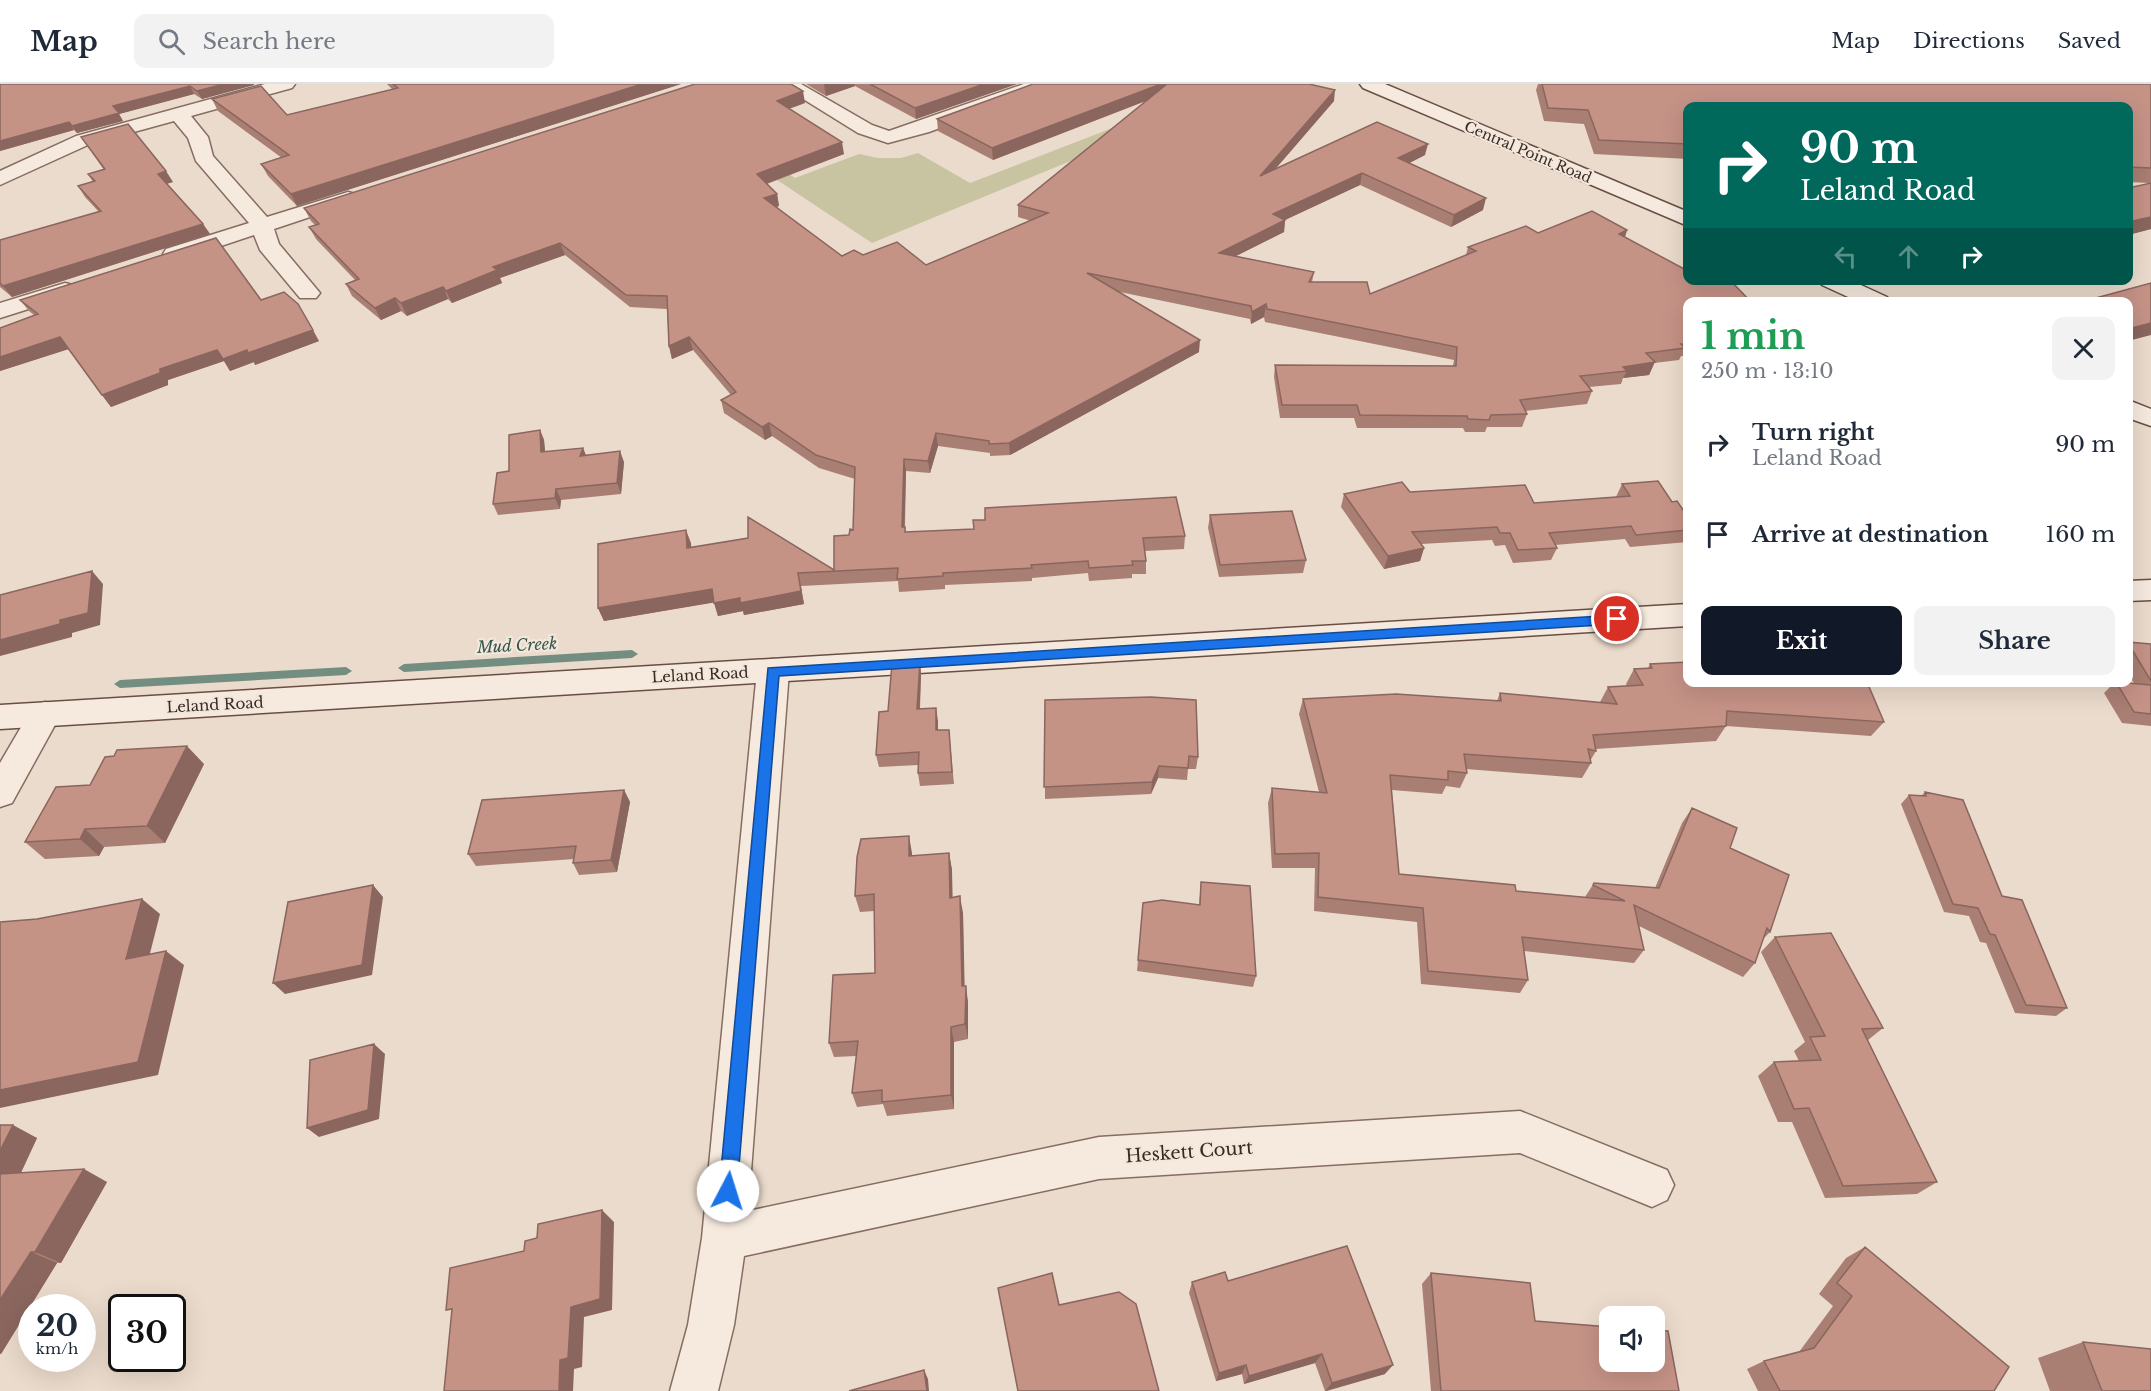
<!DOCTYPE html>
<html lang="en">
<head>
<meta charset="utf-8">
<style>
  :root { --surface:#fff; --page:#f2f2f3; --text:#1f2937; --muted:#747a83; --line:#e0e1e3; --accent:#111827 }
  body { margin:0; font-family:"Libre Baskerville",serif; background:var(--page); color:var(--text); height:100vh; display:flex; flex-direction:column; font-size:22px; white-space:nowrap }
  * { box-sizing:border-box; margin:0 }
  p { font-size:20px; color:var(--muted) }
  .icon { flex:none; width:33px; height:33px; fill:none; stroke:currentColor; stroke-width:2; stroke-linecap:round; stroke-linejoin:round }
  .map { position:relative; flex:1; overflow:hidden }
  .side { position:absolute; left:1683px; top:213px; width:450px; height:390px; display:flex; flex-direction:column; background:var(--surface); border-radius:12px; box-shadow:0 6px 24px #0002 }
  .side>* { flex:none }
  .guide { position:absolute; left:1683px; top:18px; width:450px; height:183px; border-radius:12px; box-shadow:0 6px 24px #0002; background:#00695c; color:#fff; overflow:hidden }
  .fabs { position:absolute; left:1599px; top:1222px; display:grid; gap:12px }
  .fabs a { display:grid; place-items:center; width:66px; height:66px; border-radius:12px; background:var(--surface); box-shadow:0 6px 24px #0002; font-size:30px }
  .speed { position:absolute; left:18px; top:1210px; display:flex; gap:12px; font-size:30px; font-weight:700; text-align:center }
  .speed>* { display:grid; place-content:center; width:78px; height:78px; border-radius:50%; background:var(--surface); box-shadow:0 6px 24px #0002; line-height:1 }
  .speed small { font-size:15px; font-weight:400 }
  .speed .limit { border:3px solid #111; border-radius:9px; background:#fff; color:#111 }
  .pin { position:absolute; display:grid; place-items:center; width:51px; height:51px; color:#fff; margin:-26px; border:3px solid #fff; border-radius:50%; box-shadow:0 2px 6px #0007 }
  .me { position:absolute; width:66px; margin:-33px; rotate:5deg; stroke-linejoin:round; filter:drop-shadow(0 0 4px #0008) }
  .turn { display:flex; align-items:center; gap:21px; height:126px; padding:0 18px; font-size:27px }
  .turn .icon { width:78px; height:78px; stroke-width:2.5 }
  .turn b { display:block; font-size:42px; line-height:51px }
  .lanes { display:flex; align-items:center; height:57px; padding:0 18px; background:#0003; justify-content:center; gap:30px; direction:ltr }
  .lanes .off { opacity:.35 }
  .round { display:grid; place-items:center; flex:none; width:63px; height:63px; border-radius:12px; background:var(--page) }
  .summary { display:flex; align-items:center; justify-content:space-between; height:102px; padding:0 18px }
  h1 { font-size:36px; font-weight:700; line-height:45px; color:#1e9e55 }
  .cta { display:flex; gap:12px; margin-top:auto; padding:12px 18px }
  .cta a { flex:1; height:69px; border-radius:12px; background:var(--accent); color:#fff; font-size:24px; font-weight:700; line-height:69px; text-align:center }
  .cta a+a { background:var(--page); color:var(--text) }
  ul { padding:0; list-style:none }
  li { display:flex; align-items:center; gap:18px; height:90px; padding:0 18px }
  li div { flex:1 }
  li b { display:block; font-size:22px }
  li em { font-style:normal }
  header { display:flex; align-items:center; gap:36px; box-sizing:border-box; height:84px; padding:0 30px; background:var(--surface); border-bottom:2px solid var(--line) }
  header strong { font-size:28px }
  nav { display:flex; gap:33px; margin-inline-start:auto; font-size:21px }
  .search { width:420px; height:54px; background:var(--page); display:flex; align-items:center; gap:15px; box-sizing:border-box; padding:0 21px; border-radius:12px; color:var(--muted); font-size:22px }
  .map>svg:first-child { display:block }
  .green { fill:#c8c4a1 }
  .lines { fill:none; stroke-linecap:round; stroke-linejoin:round }
  .stream { fill:#738e81; fill-rule:evenodd }
  .street-casing { stroke:#866d62; stroke-width:3 }
  .secondary-casing { stroke:#694e44; stroke-width:3 }
  .street { fill:#f6eadf; fill-rule:evenodd }
  .secondary { fill:#f6eadf; fill-rule:evenodd }
  .wall { fill:#a97e73 }
  .shaded-wall { fill:#8a665e }
  .building { fill:#c59286; stroke:#8a665e; stroke-width:1.5 }
  .route { fill:#1a73e8; stroke:#114b97; stroke-width:1.5 }
  .labels { text-anchor:middle; stroke-width:4.5; stroke-linejoin:round; paint-order:stroke }
  .far-street-label { font-size:14px; fill:#392923; stroke:#f3e7db }
  .street-label { font-size:15px; fill:#392923; stroke:#f3e7db }
  .water-label { font-size:16px; font-style:italic; fill:#34574d; stroke:#f3e7db }
  .near-street-label { font-size:18px; fill:#392923; stroke:#f3e7db }
</style>
</head>
<body>
<header>
<strong>Map</strong>
<div class="search"><svg class="icon" aria-label="search" viewBox="0 0 24 24"><circle cx="10" cy="10" r="6"/><path d="M15 15l6 6"/></svg>Search here</div>
<nav><a>Map</a><a>Directions</a><a>Saved</a></nav>
</header>
<div class="map">
<svg width="2151" height="1307" viewBox="0 0 2151 1307">
  <rect width="100%" height="100%" fill="#ebdbcc"/>
  <path class="green" d="M1226,0H1257L872,159L729,64L743,59L795,94L859,70L878,74H901L918,69L970,99Z"/>
  <g class="lines">
    <path class="stream" d="M632,566L638,570L632,574L404,588L398,584L404,580Z
      M346,583L352,587L346,591L120,604L114,600L120,596Z"/>
    <g class="street-casing">
      <path id="street" d="M265,0H295L292,4L191,32L208,53L213,72L267,133L348,108L355,110L358,114L355,118L274,145L279,160L320,209L316,214H300L260,166L254,151L182,175H166L163,170L166,165L249,139L196,77L188,54L174,37L90,60L0,101V87L76,52Z
        M779,0H801L872,41L889,47L1024,0H1050L1047,4L929,48L888,59L858,49Z
        M65,199L73,201L76,206L73,211L0,234V219Z
        M773,575L784,579L789,587L748,1127L1099,1053L1520,1027L1667,1086L1674,1101L1667,1116L1652,1123L1520,1069L1099,1095L744,1172L734,1241L718,1307H670L688,1241L702,1154L757,587L762,579Z
        M45,618L56,621L61,630L12,719L0,723V679L34,621Z"/>
    </g>
    <g class="secondary-casing">
      <path id="secondary" d="M1360,0H1385L1688,128V142L1363,4Z
        M1819,196H1850L1887,213L1890,218H1859L1822,201Z
        M2128,316L2151,325V342L2128,334Z
        M2151,496V516L2128,517V497Z
        M1688,520V542L0,645V621Z"/>
    </g>
    <use href="#street" class="street"/>
    <use href="#secondary" class="secondary"/>
  </g>
  <path class="wall" d="M0,0L254,1L202,15L194,10L119,30L123,37L77,49L74,46L0,67Z
    M387,0H681L297,122L268,92L261,80L282,74L218,27L212,15L287,31L392,5Z
    M806,0H1017L916,35L855,2L826,12Z
    M1033,0L1334,17L1275,85L1425,71L1409,79L1483,126L1451,143L1360,101L1285,136L1284,148L1236,172L1314,188L1312,198L1370,210L1466,171L1468,163L1538,149L1627,146L1625,153L1688,218V272H1681L1679,276L1654,279L1649,291L1623,294L1621,300L1589,303L1592,307L1587,320L1525,327L1527,330L1522,343H1487L1485,348H1465L1463,344H1357L1354,334H1280L1274,293L1275,281L1453,282L1454,276L1265,238L1264,233L1251,240L1250,235L1120,208L1199,268L1010,371L990,372V369L938,362L930,389L906,387L905,443L906,448L1185,452L1184,465L1145,467L1146,477V490H1132V494L1089,497L1088,489L1032,494V497L945,501V505L899,508L898,497L801,502L804,520L744,531L743,527L718,532L714,518L604,537L598,524L691,459V463L834,486L849,451L853,446L855,395L819,384L772,352L765,356L724,329L721,316L731,311L693,266L672,275L669,262L667,225L630,223L565,171L500,194L502,199L452,219L448,215L407,232L401,227L381,236L352,212L346,200L355,196L316,155L309,143L315,141L311,137L304,124L805,19L789,25L844,70L767,100L777,110L779,122L776,123L842,172L863,171L926,181L1031,137L1018,133V121L1146,17L993,76L938,47L937,35Z
    M1538,0H2151V145L2128,151L2150,99L2128,98V22H1688V75L1594,70L1584,40L1544,37L1536,6Z
    M81,53L173,98L167,100L203,140L210,150L12,213L0,203V156L99,128L85,113L78,102L93,98L88,90L104,86Z
    M1986,196H2004L1998,201Z
    M20,216H261L319,257L255,281L254,278L230,287L224,277L168,296V301L111,323L68,265L0,287V244L34,231L29,227Z
    M540,346L544,356L545,368L583,364L586,371L624,378L621,410L561,416L560,425L498,431L493,420L509,387Z
    M1622,400L1688,433V458L1630,463L1625,455L1555,461L1557,464L1551,476L1513,479L1505,461L1495,462L1492,456L1421,460L1424,464L1420,477L1384,485L1341,423L1344,410L1410,408L1534,419L1616,413Z
    M1210,431L1306,476L1303,489L1219,493L1208,444Z
    M2128,558L2151,560V642L2122,639L2104,609L2115,598L2134,599L2128,590Z
    M920,578L921,591L920,625L938,637V646H949L954,700L920,702L918,689V681L879,683L876,671L888,627Z
    M1650,580L1884,638L1871,652L1726,642L1716,657L1596,665V667L1590,677L1591,679L1582,694L1466,685L1467,689L1460,704L1446,702L1442,710L1392,706L1399,790L1516,807L1585,813L1594,799L1655,804L1682,739L1692,724L1730,764L1770,848L1763,855L1755,879L1743,893L1639,842L1644,866L1634,879L1524,867L1528,896L1520,909L1421,900L1417,838L1314,827L1315,784H1272L1268,719L1272,704L1319,708L1299,630L1303,615L1497,617L1500,609L1600,619V618L1608,603L1627,602L1626,600L1634,585L1648,584Z
    M1045,616L1198,673L1196,685H1188L1187,696L1158,694L1151,710L1045,715Z
    M204,680L165,759L104,763L99,772L45,775L25,758L90,701Z
    M624,706L630,718L617,788L579,791L573,779L574,775L476,782L468,770Z
    M1925,708L2002,812L2067,924L2056,932L2015,929L1986,859L1980,858L1969,832L1944,828L1901,720L1909,711L1921,712Z
    M912,769V772L949,769L952,786V813L963,829L964,902L968,918V955L954,958V1025L887,1032L883,1020L857,1023L852,1009L856,972L834,973L829,959L875,889L874,827L860,828L855,812Z
    M1201,798L1256,892L1253,903L1137,887L1143,819L1199,821Z
    M1775,853L1883,944L1868,956L1937,1098L1917,1110L1825,1114L1792,1038H1778L1758,992L1774,978L1799,977L1794,967L1805,958L1761,868Z
    M0,1041L37,1054L21,1089L107,1098L61,1179H57L1,1270H0Z
    M1865,1163L1994,1307H1758L1747,1285L1764,1277L1799,1268L1833,1222L1819,1210L1846,1174Z
    M1431,1189L1535,1237L1679,1307H1431L1422,1200Z
    M1228,1197L1385,1290L1327,1307H1325L1315,1279L1244,1300L1242,1290L1216,1297L1189,1209L1192,1198Z
    M2083,1258L2151,1307H2050L2038,1274Z"/>
  <path class="shaded-wall" d="M224,0H254V1L202,15L197,7Z
    M642,0H681L297,122L291,110Z
    M824,0H854L855,2L826,12Z
    M984,0H1017L916,35L915,24Z
    M1161,0H1171V7L993,76L992,64Z
    M190,2L194,10L119,30L123,37L77,49L72,42L113,22Z
    M1335,6L1334,17L1259,104L1260,92Z
    M803,7L805,19L779,28L777,17Z
    M69,38L74,46L0,67V57Z
    M842,58L844,70L760,102L757,90Z
    M1428,60L1425,71L1396,86L1398,74Z
    M166,87L173,98L164,100L158,90Z
    M1362,89L1360,101L1272,142L1273,130Z
    M777,110L779,122L767,126L764,114Z
    M1486,114L1483,126L1451,143L1454,131Z
    M2151,133V145L2128,151V138Z
    M1285,136L1284,148L1218,181L1219,169Z
    M203,140L210,150L12,213L3,202Z
    M1627,146L1623,159L1619,150Z
    M560,159L565,171L500,194L502,199L452,219L446,207L493,183Z
    M443,203L448,215L407,232L401,219Z
    M395,214L401,227L381,236L375,224Z
    M1266,220L1264,233L1251,240L1252,228Z
    M2151,239V251L2128,257V245Z
    M313,246L319,257L255,281L254,278L230,287L224,277L168,296V301L111,323L102,311L160,285L217,266H247Z
    M60,253L69,265L0,287V273Z
    M689,253L693,266L672,275L669,262Z
    M1200,256L1199,268L1010,371L1009,359Z
    M1655,278L1649,291L1623,294L1627,287L1623,283Z
    M769,339L772,352L765,356L762,343Z
    M540,346L544,356L546,378L541,368Z
    M936,349L938,362L930,389L928,377Z
    M583,364L587,375L580,372Z
    M620,367L624,378L621,410L617,399Z
    M904,375L906,387L904,456L902,443Z
    M556,405L561,416L560,425L555,414Z
    M686,446L691,459L692,476L687,464Z
    M1424,464L1420,477L1384,485L1388,472Z
    M92,487L103,500L100,541L72,549V553L0,572V556L60,536Z
    M798,489L804,520L744,531L743,527L718,532L714,519Z
    M712,505L717,518L604,537L598,524Z
    M920,578L921,591L919,637L917,625Z
    M936,624L938,637V659L936,646Z
    M187,662L204,680L165,759L147,742Z
    M1159,682L1158,694L1151,710L1152,698Z
    M624,706L630,718L617,788L611,776Z
    M85,745L104,763L99,772L80,755Z
    M909,752L912,769V789L909,772Z
    M949,769L952,786L953,830L950,814Z
    M373,801L383,813L372,891L285,910L273,899Z
    M960,812L963,829L965,918L962,902Z
    M142,815L160,830L145,889L126,875Z
    M166,867L184,881L158,991L0,1024V1006Z
    M966,902L968,918V955L965,940Z
    M951,943L954,958V1025L951,1011Z
    M374,960L385,970L379,1035L319,1053L307,1044Z
    M13,1041L37,1054L14,1103L0,1096V1067Z
    M84,1085L107,1098L61,1179L35,1168Z
    M602,1126L614,1138L612,1226L584,1233L582,1283L574,1285L573,1307H559L560,1276L571,1223Z
    M31,1168L57,1179L1,1270L0,1269V1216Z
    M1322,1270L1315,1279L1244,1300L1249,1292Z
    M1246,1281L1242,1290L1216,1297L1219,1289Z
    M1393,1281L1385,1290L1325,1307L1332,1299Z
    M924,1286L928,1295L929,1307H927Z"/>
  <path class="building" d="M0,0H224L197,7L190,2L113,22L119,29L72,42L69,38L0,57Z
    M393,0H642L291,110L261,80L289,71L212,15L261,2L287,31L398,4Z
    M695,0H791L803,7L777,17L842,58L757,90L777,110L764,114L842,172L854,166L863,171L897,158L926,181L1048,129L1018,121L1167,0H1309L1335,6L1260,92L1377,38L1428,60L1398,74L1486,114L1454,131L1362,89L1273,130L1285,136L1219,169L1314,188L1309,198H1367L1370,210L1476,167L1468,163L1526,142L1538,149L1592,127L1627,146L1619,150L1688,187V196H1730L1751,218H1688V260H1681L1685,264L1646,269L1655,278L1623,283L1627,287L1580,292L1592,307L1520,316L1527,330L1491,331L1489,336L1468,335L1467,332L1360,331L1357,321H1282L1275,281L1456,282L1457,263L1267,225L1266,220L1252,228L1251,222L1087,189L1200,256L1009,359L989,360V357L936,349L928,377L904,375L902,443H905V448L974,445L973,436H985V424L1176,413L1185,452L1143,454L1146,477H1132L1133,481L1089,484L1088,477L1031,481L1032,484L943,489V492L897,495L898,484L798,489L801,507L740,519V514L714,519L712,505L598,524V460L686,446L687,464L748,454V433L834,486V452L849,451L850,445L853,446L855,383L816,371L769,339L762,343L721,316L736,308L689,253L669,262L667,212L626,211L560,159L493,183L497,186L446,207L443,203L401,219L395,214L375,224L346,200L359,195L309,143L319,140L304,124Z
    M870,0H984L915,24Z
    M1033,0H1161L992,64L937,35Z
    M1542,0H2151V84L2128,83V22H1688V60L1599,56L1588,26L1548,24Z
    M128,40L166,87L158,90L203,140L3,202L0,199V156L101,127L78,102L95,97L88,90L105,85L81,53Z
    M2151,99V133L2128,138V104Z
    M216,154L261,216L284,208L298,220L313,246L248,269L247,266L223,275L217,266L160,285V289L102,311L60,253L0,273V244L38,230L20,216Z
    M2151,199V239L2128,245V218H2081Z
    M540,346L541,368L583,364L580,372L620,367L617,399L556,405L555,414L493,420L497,389L509,387V351Z
    M1658,397L1672,418L1677,417L1688,433V446L1636,451L1631,442L1549,449L1557,464L1518,466L1510,449H1500L1497,443L1412,448L1424,464L1388,472L1344,410L1402,398L1410,408L1525,401L1534,419L1630,412L1622,400Z
    M1292,427L1306,476L1220,481L1210,431Z
    M92,487L88,529L60,536V540L0,556V511Z
    M2128,558L2151,560V597L2128,559Z
    M920,578L917,625L936,624V646H949L952,688L918,689L919,668L876,671L879,628L888,627L892,580Z
    M1688,578V598H1867L1884,638L1727,627L1726,642L1593,651L1596,667L1588,665L1591,679L1464,670L1467,689L1448,687V696L1390,691L1399,790L1515,801L1516,807L1625,817L1593,801L1594,799L1659,804L1692,724L1737,744L1730,764L1789,791L1770,848L1767,844L1755,879L1634,821L1644,866L1522,853L1528,896L1428,887L1423,824L1318,813L1319,769L1275,770L1272,704L1327,709L1303,615L1396,610L1501,617L1500,609L1617,620L1608,603L1643,601L1634,585L1652,584L1650,580Z
    M2116,598L2151,601V630L2134,628Z
    M1151,613L1196,616L1198,673L1189,672L1188,684L1159,682L1152,698L1044,703L1045,616Z
    M187,662L147,742L85,745L80,755L25,758L56,703L90,701L105,673L114,672L117,666Z
    M624,706L611,776L573,779L576,762L468,770L482,716Z
    M1925,708L1963,716L2002,812L2022,816L2067,924L2026,921L1995,851L1990,850L1978,824L1953,820L1909,711L1926,712Z
    M909,752V772L949,769L950,814L960,812L962,902H966L965,940L951,943V1011L882,1018V1006L852,1009L858,957L829,959L833,891L875,889L874,810L855,812L857,773L861,755Z
    M1201,798L1250,802L1256,892L1138,876L1143,819L1162,816L1200,821Z
    M373,801L362,881L273,899L288,818Z
    M142,815L126,875L166,867L138,978L0,1006V838L37,835Z
    M1831,849L1883,944L1862,945L1937,1098L1843,1102L1809,1024L1794,1025L1774,978L1821,976L1810,953L1825,952L1775,853Z
    M374,960L368,1026L307,1044L310,976Z
    M0,1041H13L0,1067Z
    M84,1085L35,1168H31L0,1216V1090Z
    M602,1126L600,1215L571,1223L568,1274L560,1276L559,1307H444L452,1225L446,1226L450,1184L524,1167L525,1157L537,1154L538,1140Z
    M1347,1162L1393,1281L1332,1299L1322,1270L1249,1292L1246,1281L1219,1289L1192,1198L1225,1188L1228,1197Z
    M1865,1163L2009,1283L1994,1307H1780L1764,1277L1814,1264L1852,1212L1837,1199Z
    M1052,1189L1059,1221L1119,1208L1136,1220L1159,1307H1018L998,1204Z
    M1431,1189L1530,1199L1535,1237L1610,1243V1278H1654V1246L1668,1247L1679,1307H1441Z
    M2083,1258L2151,1265V1307H2102Z
    M924,1286L927,1307H849Z"/>
  <path class="route" d="M1617,531L1623,535L1617,540L779,592L737,1107L735,1113L728,1116L722,1113L719,1107L768,584Z"/>
  <g class="labels">
    <g class="far-street-label">
      <text transform="translate(1528 68) rotate(23)" y="5">Central Point Road</text>
    </g>
    <g class="street-label">
      <text transform="translate(700 591) rotate(-3)" y="5">Leland Road</text>
      <text transform="translate(215 621) rotate(-3)" y="5">Leland Road</text>
    </g>
    <g class="water-label">
      <text transform="translate(517 561) rotate(-3)" y="6">Mud Creek</text>
    </g>
    <g class="near-street-label">
      <text transform="translate(1189 1068) rotate(-4)" y="6">Heskett Court</text>
    </g>
  </g>
</svg>
<div class="fabs">
<a><svg class="icon" aria-label="sound" viewBox="0 0 24 24"><path d="M4 9h4l5-4v14l-5-4H4zM17 9q2 3 0 6"/></svg></a>
</div>
<div class="speed"><div>20<small>km/h</small></div><div class="limit">30</div></div>
<div class="pin" style="left:1617px;top:535px;background:#d93025"><svg class="icon" aria-label="arrive" viewBox="0 0 24 24"><path d="M6 21V4h12l-3 4 3 4H6"/></svg></div>
<svg class="me" style="left:728px;top:1107px" viewBox="-20 -20 40 40"><circle r="19" fill="#fff"/><path d="M0-13L10 11 0 6-10 11z" fill="#1a73e8"/></svg>
<div class="guide">
<div class="turn"><svg class="icon" aria-label="right" viewBox="0 0 24 24"><path d="M7 20v-9h11M14 6l5 5-5 5"/></svg><div><b>90 m</b>Leland Road</div></div>
<div class="lanes"><svg class="icon off" aria-label="left" viewBox="0 0 24 24"><path d="M17 20v-9H6M10 6l-5 5 5 5"/></svg><svg class="icon off" aria-label="ahead" viewBox="0 0 24 24"><path d="M12 20V5M6 11l6-6 6 6"/></svg><svg class="icon" aria-label="right" viewBox="0 0 24 24"><path d="M7 20v-9h11M14 6l5 5-5 5"/></svg></div>
</div>
<section class="side">
<div class="summary"><div><h1>1 min</h1><p>250 m · 13:10</p></div><a class="round"><svg class="icon" aria-label="close" viewBox="0 0 24 24"><path d="M6 6l12 12M18 6L6 18"/></svg></a></div>
<ul>
<li><svg class="icon" aria-label="right" viewBox="0 0 24 24"><path d="M7 20v-9h11M14 6l5 5-5 5"/></svg><div><b>Turn right</b><p>Leland Road</p></div><em>90 m</em></li>
<li><svg class="icon" aria-label="arrive" viewBox="0 0 24 24"><path d="M6 21V4h12l-3 4 3 4H6"/></svg><div><b>Arrive at destination</b></div><em>160 m</em></li>
</ul>
<div class="cta"><a>Exit</a><a>Share</a></div>
</section>
</div>
</body>
</html>
